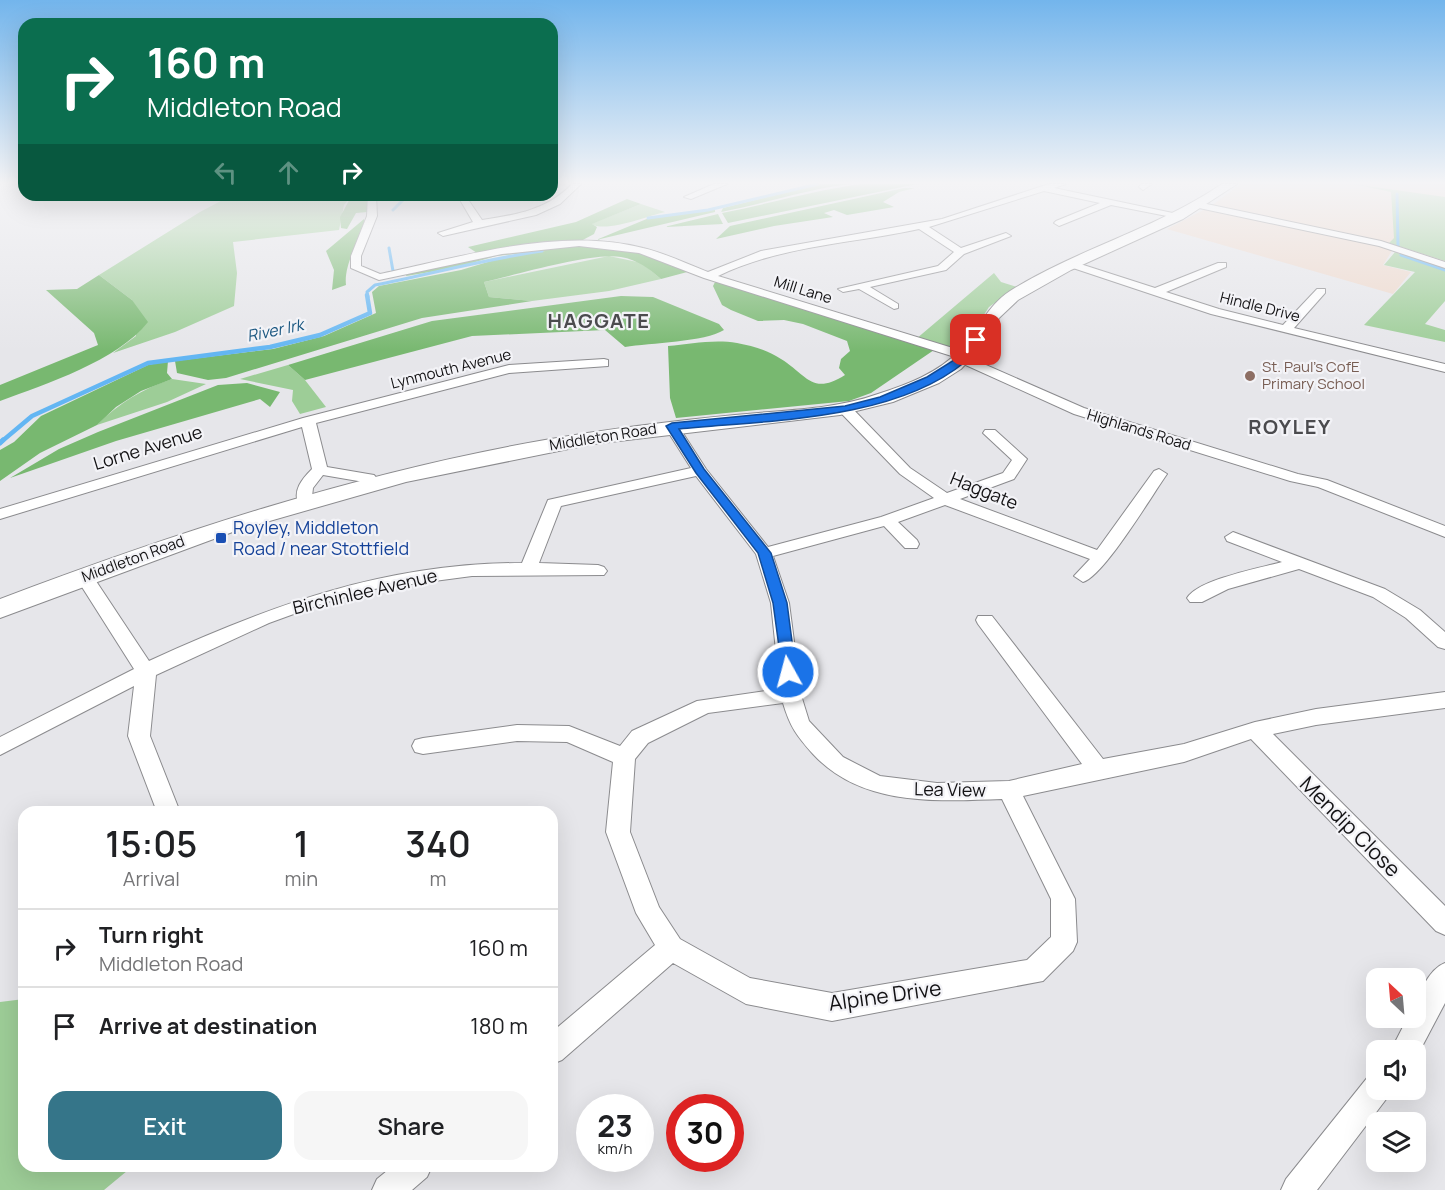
<!DOCTYPE html>
<html lang="en">
<head>
<meta charset="utf-8">
<style>
  :root { --surface:#fff; --page:#f6f6f6; --text:#202124; --muted:#757577; --line:#e0e0e0; --accent:#357589 }
  body { margin:0; font-family:Manrope,sans-serif; background:var(--page); color:var(--text); height:100vh; display:flex; flex-direction:column; font-size:22px; white-space:nowrap }
  * { box-sizing:border-box; margin:0 }
  p { font-size:20px; color:var(--muted) }
  .icon { flex:none; width:33px; height:33px; fill:none; stroke:currentColor; stroke-width:2; stroke-linecap:round; stroke-linejoin:round }
  .map { position:relative; flex:1; overflow:hidden }
  .side { position:absolute; left:18px; top:806px; width:540px; height:366px; display:flex; flex-direction:column; background:var(--surface); border-radius:18px; box-shadow:0 6px 24px #0002 }
  .side>* { flex:none }
  .hud { position:absolute; left:18px; top:18px; width:540px; height:183px; border-radius:18px; box-shadow:0 6px 24px #0002; background:#0b6e4f; color:#fff; overflow:hidden }
  .needle { width:39px; rotate:334deg }
  .tools { position:absolute; left:1366px; top:968px; display:grid; gap:12px }
  .tools a { display:grid; place-items:center; width:60px; height:60px; border-radius:12px; background:var(--surface); box-shadow:0 6px 24px #0002; font-size:30px }
  .speed { position:absolute; left:576px; top:1094px; display:flex; gap:12px; font-size:30px; font-weight:700; text-align:center }
  .speed>* { display:grid; place-content:center; width:78px; height:78px; border-radius:50%; background:var(--surface); box-shadow:0 6px 24px #0002; line-height:1 }
  .speed small { font-size:15px; font-weight:400 }
  .speed .limit { border:9px solid #d22; background:#fff; color:#111 }
  .pin { position:absolute; display:grid; place-items:center; width:51px; height:51px; color:#fff; margin:-26px; border-radius:12px; box-shadow:0 3px 9px #0006 }
  .me { position:absolute; width:66px; margin:-33px; rotate:353deg; stroke-linejoin:round; filter:drop-shadow(0 0 4px #0008) }
  .turn { display:flex; align-items:center; gap:21px; height:126px; padding:0 30px; font-size:27px }
  .turn .icon { width:78px; height:78px; stroke-width:2.5 }
  .turn b { display:block; font-size:42px; line-height:51px }
  .lanes { display:flex; align-items:center; height:57px; padding:0 30px; background:#0003; justify-content:center; gap:30px; direction:ltr }
  .lanes .off { opacity:.35 }
  .eta { display:flex; justify-content:space-evenly; align-items:center; height:102px; text-align:center }
  .eta b { font-size:36px; font-weight:600; line-height:42px }
  .action { display:flex; gap:12px; margin-top:auto; padding:12px 30px }
  .action a { flex:1; height:69px; border-radius:18px; background:var(--accent); color:#fff; font-size:24px; font-weight:600; line-height:69px; text-align:center }
  .action a+a { background:var(--page); color:var(--text) }
  ul { padding:0; list-style:none }
  li { display:flex; align-items:center; gap:18px; height:78px; padding:0 30px; border-top:2px solid var(--line) }
  li div { flex:1 }
  li b { display:block; font-size:22px }
  li em { font-style:normal }
  .map>svg:first-child { display:block }
  .industrial { fill:#eed8cb }
  .green { fill:#9dcd97 }
  .forest { fill:#78b870 }
  .lines { fill:none; stroke-linecap:round; stroke-linejoin:round }
  .stream-far2 { stroke:#63b6f3; stroke-width:3 }
  .stream-far1 { stroke:#63b6f3; stroke-width:4.5 }
  .stream { stroke:#63b6f3; stroke-width:5 }
  .street-casing { stroke:#8b8b8e; stroke-width:2 }
  .secondary-casing { stroke:#8b8b8e; stroke-width:2 }
  .street { fill:#fff; fill-rule:evenodd }
  .secondary { fill:#fff; fill-rule:evenodd }
  .route { fill:#1a73e8; stroke:#114b97; stroke-width:1.5 }
  .education-dot { fill:#8d6e63; stroke:#f3f3f7; stroke-width:2 }
  .transit-dot { fill:#1a4fb4; stroke:#f3f3f7; stroke-width:2 }
  .labels { text-anchor:middle; stroke-width:4.5; stroke-linejoin:round; paint-order:stroke }
  .far-street-label { font-size:15px; fill:#131214; stroke:#f3f3f7 }
  .far-education-label { font-size:15px; fill:#785e54; stroke:#f3f3f7; text-anchor:start }
  .far-water-label { font-size:16px; font-style:italic; fill:#1a5780; stroke:#f3f3f7 }
  .street-label { font-size:18px; fill:#131214; stroke:#f3f3f7 }
  .transit-label { font-size:18px; fill:#164399; stroke:#f3f3f7; text-anchor:start }
  .far-district-label { font-size:20px; font-weight:bold; letter-spacing:1.5px; fill:#4b4b4e; stroke:#f3f3f7 }
  .near-street-label { font-size:21px; fill:#131214; stroke:#f3f3f7 }
</style>
</head>
<body>
<div class="map">
<svg width="1445" height="1190" viewBox="0 0 1445 1190">
  <rect width="100%" height="100%" fill="#e6e6ea"/>
  <path class="industrial" d="M1241,184H1445V263L1395,246L1383,265L1411,272L1393,294L1167,229L1211,206Z"/>
  <path class="green" d="M1353,184L1445,197V261L1389,243L1394,238L1391,192Z
    M232,195H352L344,205L339,230L233,242L237,273L234,306L175,332L113,353L136,336L132,300L99,275L200,212Z
    M641,204L665,212C647,216 607,233 591,224Z
    M1395,252L1445,271V301L1425,324L1445,330V342L1364,325L1415,272L1384,265Z
    M609,256L642,263L661,279L609,291L532,301L489,297L484,282Z
    M994,273L1001,282L1017,287L989,307L959,353L916,339Z
    M288,365L305,380L326,407L300,414L292,401L293,390L240,379Z
    M172,379L206,384L167,402L97,425C119,403 142,389 172,379Z
    M24,999V1166H133L104,1190H0V1002Z"/>
  <path class="forest" d="M820,184H850C807,189 764,204 721,212L723,208Z
    M862,184H917L728,223L722,213C769,204 814,190 862,184Z
    M904,188H915L899,192L883,202L894,207L847,215L834,210L824,213L833,217L774,226L716,239L730,226Z
    M352,195H368L367,212L356,213L347,229L341,228L340,217Z
    M627,199L641,204L592,224L597,227L594,234L579,242L480,255L468,247L576,222Z
    M715,209V212L596,240L649,218Z
    M718,214L723,224L664,227Z
    M364,219C367,228 343,261 346,285L332,290L334,270L326,251Z
    M580,244L637,250L691,271L661,279C648,268 638,260 621,257C591,252 517,275 484,282L489,297L532,301L422,318L226,378L208,380L177,373L175,361L273,349L324,336L376,313L372,292L379,286L461,270L501,258L546,251L496,256L455,268L406,276L407,273L490,254Z
    M99,275L132,300L148,322C117,361 46,384 0,401V385L98,345L94,333L46,290L77,289Z
    M716,280L934,350L871,393L849,401L676,418L670,398L668,346C690,344 714,339 737,343C753,346 768,350 781,359C807,375 812,396 845,375L839,368L841,359L850,351L847,341L803,324L784,320L758,321L731,310L722,305L713,286Z
    M621,296L653,297L719,324L724,330C705,342 650,343 625,347L605,330L472,336L305,380L288,365L432,321Z
    M168,361L167,373L172,379L141,391L116,407L97,425L40,453L0,481V450L14,442L41,416L148,365Z
    M247,383L280,392L270,407L260,399L116,441L10,478L59,449L98,432L218,385Z"/>
  <g class="lines">
    <path class="stream-far2" d="M1397,194L1398,246
      M393,210L408,195
      M648,218L708,210L818,184
      M389,248L393,271L399,272
      M1401,255L1445,270
      M368,297L367,292L375,285C431,274 486,259 542,251"/>
    <path class="stream-far1" d="M1,442L32,416L148,363L270,347L320,335L370,313L367,295"/>
    <path class="stream" d="M0,443L3,440"/>
    <g class="street-casing">
      <path id="street" d="M572,184H581L560,204L536,215L443,236L438,233L473,222L459,198L461,195H469L467,198L482,220C515,215 548,210 572,184Z
        M714,184H727L691,199L684,197Z
        M1049,184H1066L1054,188L1187,216L1182,219L1111,205L1059,226L1054,223L1056,221L1100,203L1044,191L929,227L961,248L1006,233L1011,236L964,254L946,270L870,287L898,304V308L894,309L859,289L843,292L838,289L938,266L954,252L919,229C851,244 782,245 718,276L969,353L970,358L1084,408L1298,474L1327,480L1445,526V537L1318,487L1290,481L1074,414L959,362L958,358L704,278L639,253L579,246L502,254L379,280L351,268V256L367,216L368,195H376L377,216L361,256V266L380,274C461,257 561,226 643,248C665,253 687,264 708,272L761,251L942,219Z
        M1141,184H1152L1143,190L1139,187Z
        M1202,203L1381,241L1445,262V268L1379,246L1199,208V204Z
        M1071,261L1155,288L1218,263H1226V267L1166,292L1219,309L1283,325L1317,289H1325V293L1294,328L1445,364V372L1211,314L1067,266L1066,264Z
        M604,359L608,360V366L509,373L316,423L327,467L374,475L381,483L373,488L364,482L323,475L313,488L311,505H299C292,491 302,479 312,469L302,427L0,519V509L303,418L509,365Z
        M845,405L850,406L910,468L947,493L1003,473L1012,460L983,433L985,430H995L1027,459L1014,479L960,499L1097,550L1154,471L1159,469L1167,474C1152,495 1104,576 1083,582L1074,576L1090,559L945,505L898,522L917,540L919,544L917,548H905L884,526L773,556L789,603L801,695L809,721L843,757L880,776L937,783L1009,781L1082,764L978,624L976,620L978,616H992L1103,759L1184,744L1255,722L1316,709L1445,692V708L1316,725L1273,734L1445,906V935L1436,931L1251,739L1184,762L1023,796L1075,899L1077,942L1073,951L1043,981L832,1021L746,1004L673,963L562,1060L552,1064V1032L655,945L636,913L606,832L613,762L567,742L517,741L423,754L415,752L412,746L415,740L423,738L517,725L569,726L620,746L632,731L697,701L780,689L771,603L756,554L696,476L561,506L539,563L598,565L604,567L607,571L604,575L472,576L374,589L324,603L269,623L156,675L150,736L180,812H157L128,736L134,686L0,755V737L134,669L75,576L78,572H90L149,661C271,605 386,563 522,563L548,500L691,468L665,427L672,423L677,424L706,469L768,547L881,517L934,498L900,474L840,412V406ZM783,703C790,727 797,736 813,754C862,807 936,801 1002,799L1051,899V937L1027,960L832,993L750,978L680,939L659,907L630,832L635,759L648,743L708,713Z
        M1233,532L1385,589L1420,610L1445,632V649L1438,647L1406,618L1373,597L1299,569L1228,589L1202,602H1190L1187,598C1199,579 1261,568 1282,562L1227,541L1225,537Z
        M1445,963V1003L1416,1058V1050H1391L1408,1017H1416C1416,998 1427,970 1445,963Z
        M1377,1073V1089H1391L1387,1098L1317,1190H1281L1286,1179L1367,1078Z
        M393,1166H432L427,1177L412,1190H372L377,1179Z"/>
    </g>
    <g class="secondary-casing">
      <path id="secondary" d="M1222,184H1237L1183,219L1071,270L1018,300L999,318L977,352L961,369L939,383L893,402L840,415L593,444L406,482L238,530L0,618V599C178,532 357,473 545,440C608,429 671,421 735,415C782,410 833,410 878,394C906,385 938,373 959,351C978,331 986,307 1010,291C1077,249 1156,229 1222,184Z"/>
    </g>
    <use href="#street" class="street"/>
    <use href="#secondary" class="secondary"/>
  </g>
  <linearGradient id="sky" x2="0" y2="1"><stop stop-color="#73b5ec"/><stop offset="0.52" stop-color="#f4f4f6"/><stop offset="1" stop-color="#f4f4f6" stop-opacity="0"/></linearGradient>
  <rect width="1445" height="351" fill="url(#sky)"/>
  <path class="route" d="M973,338L981,340C976,347 971,356 965,362C893,421 768,420 679,429L704,469L771,553L787,603L796,672L788,677L783,676L773,603L758,553L696,473L666,426L672,423L845,406L880,397L927,377L959,357Z"/>
  <circle class="education-dot" cx="1250" cy="376" r="6"/>
  <rect class="transit-dot" x="215" y="532" width="12" height="12" rx="3"/>
  <g class="labels">
    <g class="far-street-label">
      <text transform="translate(803 290) rotate(17)" y="5">Mill Lane</text>
      <text transform="translate(1260 307) rotate(14)" y="5">Hindle Drive</text>
      <text transform="translate(451 369) rotate(-14)" y="5">Lynmouth Avenue</text>
      <text transform="translate(1139 430) rotate(17)" y="5">Highlands Road</text>
      <text transform="translate(603 437) rotate(-9)" y="5">Middleton Road</text>
      <text transform="translate(133 559) rotate(-20)" y="5">Middleton Road</text>
    </g>
    <g class="far-education-label">
      <text x="1262" y="372">St. Paul's CofE<tspan x="1262" dy="17">Primary School</tspan></text>
    </g>
    <g class="far-water-label">
      <text transform="translate(275 330) rotate(-12)" y="6">River Irk</text>
    </g>
    <g class="street-label">
      <text transform="translate(148 448) rotate(-17)" y="6">Lorne Avenue</text>
      <text transform="translate(984 491) rotate(22)" y="6">Haggate</text>
      <text transform="translate(365 592) rotate(-13)" y="6">Birchinlee Avenue</text>
      <text transform="translate(950 790) rotate(1)" y="6">Lea View</text>
    </g>
    <g class="transit-label">
      <text x="233" y="534">Royley, Middleton<tspan x="233" dy="21">Road / near Stottfield</tspan></text>
    </g>
    <g class="far-district-label">
      <text x="599" y="328">HAGGATE</text>
      <text x="1290" y="434">ROYLEY</text>
    </g>
    <g class="near-street-label">
      <text transform="translate(1350 827) rotate(45)" y="7">Mendip Close</text>
      <text transform="translate(885 996) rotate(-8)" y="7">Alpine Drive</text>
    </g>
  </g>
</svg>
<div class="tools">
<a><svg class="needle" viewBox="-14 -14 28 28"><path d="M0-13l5 13h-10z" fill="#e53935"/><path d="M0 13l5-13h-10z" fill="#757577"/></svg></a>
<a><svg class="icon" aria-label="sound" viewBox="0 0 24 24"><path d="M4 9h4l5-4v14l-5-4H4zM17 9q2 3 0 6"/></svg></a>
<a><svg class="icon" aria-label="layers" viewBox="0 0 24 24"><path d="M12 4l9 5-9 5-9-5zM3 14l9 5 9-5"/></svg></a>
</div>
<div class="speed"><div>23<small>km/h</small></div><div class="limit">30</div></div>
<div class="pin" style="left:976px;top:340px;background:#d93025"><svg class="icon" aria-label="arrive" viewBox="0 0 24 24"><path d="M6 21V4h12l-3 4 3 4H6"/></svg></div>
<svg class="me" style="left:788px;top:672px" viewBox="-20 -20 40 40"><circle r="17" fill="#1a73e8" stroke="#fff" stroke-width="3"/><path d="M0-11L8 9 0 5-8 9z" fill="#fff"/></svg>
<div class="hud">
<div class="turn"><svg class="icon" aria-label="right" viewBox="0 0 24 24"><path d="M7 20v-9h11M14 6l5 5-5 5"/></svg><div><b>160 m</b>Middleton Road</div></div>
<div class="lanes"><svg class="icon off" aria-label="left" viewBox="0 0 24 24"><path d="M17 20v-9H6M10 6l-5 5 5 5"/></svg><svg class="icon off" aria-label="ahead" viewBox="0 0 24 24"><path d="M12 20V5M6 11l6-6 6 6"/></svg><svg class="icon" aria-label="right" viewBox="0 0 24 24"><path d="M7 20v-9h11M14 6l5 5-5 5"/></svg></div>
</div>
<section class="side">
<div class="eta">
<div><b>15:05</b><p>Arrival</p></div>
<div><b>1</b><p>min</p></div>
<div><b>340</b><p>m</p></div>
</div>
<ul>
<li><svg class="icon" aria-label="right" viewBox="0 0 24 24"><path d="M7 20v-9h11M14 6l5 5-5 5"/></svg><div><b>Turn right</b><p>Middleton Road</p></div><em>160 m</em></li>
<li><svg class="icon" aria-label="arrive" viewBox="0 0 24 24"><path d="M6 21V4h12l-3 4 3 4H6"/></svg><div><b>Arrive at destination</b></div><em>180 m</em></li>
</ul>
<div class="action"><a>Exit</a><a>Share</a></div>
</section>
</div>
</body>
</html>
